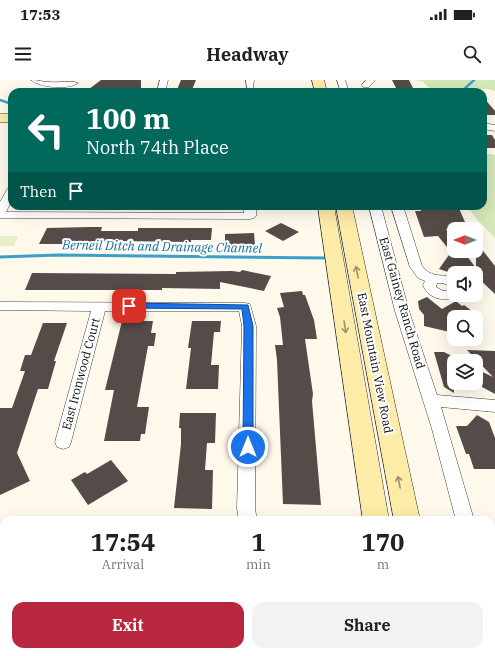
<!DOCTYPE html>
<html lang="en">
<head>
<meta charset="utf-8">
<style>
  :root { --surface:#fff; --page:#f2f2f2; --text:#202124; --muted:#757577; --accent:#b9273e }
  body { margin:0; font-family:"IBM Plex Serif",serif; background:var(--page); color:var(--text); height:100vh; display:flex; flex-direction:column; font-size:15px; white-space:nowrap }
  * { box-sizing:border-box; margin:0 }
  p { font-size:13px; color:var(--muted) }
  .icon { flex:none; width:22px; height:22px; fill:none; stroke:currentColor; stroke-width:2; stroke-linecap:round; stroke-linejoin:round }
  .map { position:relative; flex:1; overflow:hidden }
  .drawer { position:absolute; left:0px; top:436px; width:495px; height:140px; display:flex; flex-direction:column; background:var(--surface); border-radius:12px 12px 0 0; box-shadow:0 4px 16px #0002 }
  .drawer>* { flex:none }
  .banner { position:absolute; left:8px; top:8px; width:479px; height:122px; border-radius:12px; box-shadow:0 4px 16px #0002; background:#00695c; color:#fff; overflow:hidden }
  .needle { width:26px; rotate:270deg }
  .controls { position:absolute; left:447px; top:142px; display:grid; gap:8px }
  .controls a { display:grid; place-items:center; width:36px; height:36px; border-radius:8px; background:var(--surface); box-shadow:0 4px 16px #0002; font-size:20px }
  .pin { position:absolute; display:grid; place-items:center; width:34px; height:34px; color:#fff; margin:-17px; border-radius:8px; box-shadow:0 2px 6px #0006 }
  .me { position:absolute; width:44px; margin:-22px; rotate:0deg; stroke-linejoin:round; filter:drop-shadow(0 0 3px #0008) }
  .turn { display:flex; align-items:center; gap:14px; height:84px; padding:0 12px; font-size:18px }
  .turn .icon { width:52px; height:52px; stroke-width:2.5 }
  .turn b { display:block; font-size:28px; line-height:34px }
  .then { display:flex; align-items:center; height:38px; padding:0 12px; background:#0003; gap:8px; font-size:15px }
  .eta { display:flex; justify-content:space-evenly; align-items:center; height:68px; text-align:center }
  .eta b { font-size:24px; font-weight:700; line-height:28px }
  .button { display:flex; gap:8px; margin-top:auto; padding:8px 12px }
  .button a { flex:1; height:46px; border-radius:12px; background:var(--accent); color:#fff; font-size:16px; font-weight:700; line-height:46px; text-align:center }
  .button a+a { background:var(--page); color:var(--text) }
  .status { display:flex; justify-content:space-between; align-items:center; height:28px; padding:0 20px; background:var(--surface); direction:ltr }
  .status svg { height:11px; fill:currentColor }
  header { display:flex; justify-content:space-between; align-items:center; height:52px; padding:0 12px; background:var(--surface); font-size:18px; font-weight:700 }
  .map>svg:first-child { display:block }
  .green { fill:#d5e8b7 }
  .pitch { fill:#e6efc8 }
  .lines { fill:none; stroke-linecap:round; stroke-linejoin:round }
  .stream-far1 { stroke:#3aa0ca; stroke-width:2.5 }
  .stream { stroke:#3aa0ca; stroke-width:3 }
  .building { fill:#554c49 }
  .street-casing { stroke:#3f3f3f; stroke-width:1 }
  .secondary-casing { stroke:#2e2e2e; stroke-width:1 }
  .street { fill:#fff; fill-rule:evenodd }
  .secondary { fill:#fdeba8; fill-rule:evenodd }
  .oneway { stroke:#9d926a }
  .route { fill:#1a73e8; stroke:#114b97 }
  .labels { text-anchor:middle; stroke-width:4; stroke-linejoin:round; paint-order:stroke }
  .street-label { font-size:12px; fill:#0c0c0c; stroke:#fff }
  .water-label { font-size:13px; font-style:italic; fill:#18709b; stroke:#fff }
</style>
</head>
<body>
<div class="status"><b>17:53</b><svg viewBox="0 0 49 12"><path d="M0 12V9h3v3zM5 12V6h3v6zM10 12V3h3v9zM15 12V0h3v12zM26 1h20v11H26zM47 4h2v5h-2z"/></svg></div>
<header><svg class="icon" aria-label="menu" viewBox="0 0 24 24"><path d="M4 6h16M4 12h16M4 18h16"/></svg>Headway<svg class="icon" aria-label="search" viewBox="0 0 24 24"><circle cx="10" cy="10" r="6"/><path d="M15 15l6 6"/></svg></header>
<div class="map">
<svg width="495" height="576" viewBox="0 0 495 576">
  <rect width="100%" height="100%" fill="#fff9ec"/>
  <path class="green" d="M415,0H495V11L488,9H431L423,2Z
    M483,73L495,75V158L474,136L468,126H483Z"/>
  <path class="pitch" d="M0,156H18L14,166H0Z"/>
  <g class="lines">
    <path class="stream-far1" d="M461,12L474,0
      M0,20L12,24"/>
    <path class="stream" d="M0,177L58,175L324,178"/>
  </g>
  <path class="building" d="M101,0H141V12H85Z
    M181,0H196L191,12H176Z
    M392,0H409L415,12H398Z
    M483,17L495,31V35H483Z
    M483,55H492L495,60V68H483Z
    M420,126H458L468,149H446L454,160V171H463L476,188V162L495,186V214L476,196V193H451L439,189L451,172L438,156L424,157L415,131H421Z
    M281,143L299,152L283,161L265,151Z
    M90,147H102L101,151H138V148H212L211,160H191V162L117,161L73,162L72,164H39L47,148Z
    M254,153L255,165L225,166V154Z
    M242,190L271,196L264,211L220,202V209L162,208V210H25L32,193L176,194V192L232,191L240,192Z
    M302,211L303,215H305L314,240L317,259H305L313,314L312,321L321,425L283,424L277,280L275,265H283L280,237L277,228L284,227L280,213Z
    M427,217L442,229L456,221L462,226L464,225L480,237H454V253L424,246V235L419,229L418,221Z
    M122,241H153L151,253H156L154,266H148L137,327H149L145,354H141L140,361H104L114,310H105Z
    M192,241H221L220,252H214L211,285H219L218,309H186L191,268H188Z
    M43,243H67L54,281H56L48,309H38L17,373L30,401L0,415V328H12L25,291H20L25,275H31Z
    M467,270L495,271V314L482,307L476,289L493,297Z
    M434,272H444L454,277V313L444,307Z
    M180,333H216L215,363H207L205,390H213L212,429L174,428L181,364V348H179Z
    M477,335L489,342L495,358V389H474L469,374H466L456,346H467Z
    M111,380L128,401L88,425L71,400L85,392L87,394Z"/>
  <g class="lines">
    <g class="street-casing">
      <path id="street" d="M31,0C38,0 43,2 50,2C59,3 71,0 78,3C69,10 40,8 31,0Z
        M160,0H168L165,12H157Z
        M246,0H254L253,8H247Z
        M337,0H345L349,12H341Z
        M366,0H375L369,7H363L362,5Z
        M483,43L495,45V51L483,49Z
        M12,107V120L6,132L244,133V126H256V136L254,138L250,139L0,138V122L8,108Z
        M369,126H381L409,231L437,315L495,320V332L441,327L474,440H456L432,349L395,231Z
        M391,126H403L422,186C433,199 440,193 454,198V208L443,203H437L436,207L443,211L454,209V215L459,216C445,222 429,220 423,205L425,201L418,198L410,187Z
        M0,222L245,223L250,224L256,246L255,429L257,440H239L237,429L242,246L239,231H105L71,362L69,367L63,369L57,367L55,362L91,231L0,230Z
        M491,472L495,473V491L491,490Z
        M4,496V528L0,530V498Z
        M491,524L495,525V560L491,558Z
        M220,572H242V576H220Z"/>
    </g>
    <g class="secondary-casing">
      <path id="secondary" d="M312,0H324L327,12H315Z
        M0,34H12V42H0Z
        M318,126H334L389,440H363Z
        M336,126H352L420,440H394Z
        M383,572H413L414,576H384Z
        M418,572H448L449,576H419Z"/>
    </g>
    <use href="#street" class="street"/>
    <use href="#secondary" class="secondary"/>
  </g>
  <defs><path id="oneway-shaft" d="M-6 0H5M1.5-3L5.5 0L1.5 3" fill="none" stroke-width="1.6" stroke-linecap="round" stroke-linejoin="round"/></defs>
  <g class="oneway">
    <use href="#oneway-shaft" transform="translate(357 192) rotate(-101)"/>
    <use href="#oneway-shaft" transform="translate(345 247) rotate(81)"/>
    <use href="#oneway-shaft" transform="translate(399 402) rotate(-101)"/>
  </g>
  <path class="route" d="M129,223L248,225L253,246V367L251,370H244L243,367L244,246L242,229L126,228L125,226Z"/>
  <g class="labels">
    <g class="street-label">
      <text transform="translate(402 223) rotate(74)" y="4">East Gainey Ranch Road</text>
      <text transform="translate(375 283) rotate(79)" y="4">East Mountain View Road</text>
      <text transform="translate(81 294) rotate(-75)" y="4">East Ironwood Court</text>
    </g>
    <g class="water-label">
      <text transform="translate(162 166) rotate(1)" y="5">Berneil Ditch and Drainage Channel</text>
    </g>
  </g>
</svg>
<div class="controls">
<a><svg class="needle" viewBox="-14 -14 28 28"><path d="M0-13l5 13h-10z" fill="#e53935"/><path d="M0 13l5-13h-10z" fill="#757577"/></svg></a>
<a><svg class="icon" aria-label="sound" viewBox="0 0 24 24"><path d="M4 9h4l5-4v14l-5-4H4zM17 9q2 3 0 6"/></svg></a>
<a><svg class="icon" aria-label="search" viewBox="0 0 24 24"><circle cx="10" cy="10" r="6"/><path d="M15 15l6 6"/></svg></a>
<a><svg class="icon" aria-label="layers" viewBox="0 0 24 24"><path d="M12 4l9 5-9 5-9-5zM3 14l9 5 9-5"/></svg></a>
</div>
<div class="pin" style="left:129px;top:226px;background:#d93025"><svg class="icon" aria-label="arrive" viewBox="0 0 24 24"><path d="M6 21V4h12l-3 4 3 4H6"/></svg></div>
<svg class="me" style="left:248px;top:367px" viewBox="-20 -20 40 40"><circle r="17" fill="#1a73e8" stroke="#fff" stroke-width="3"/><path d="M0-11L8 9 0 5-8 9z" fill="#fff"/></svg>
<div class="banner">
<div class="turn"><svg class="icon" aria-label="left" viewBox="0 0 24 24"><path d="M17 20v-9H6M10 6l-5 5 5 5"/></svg><div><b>100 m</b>North 74th Place</div></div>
<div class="then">Then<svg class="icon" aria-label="arrive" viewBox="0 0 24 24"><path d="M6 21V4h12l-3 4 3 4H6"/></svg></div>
</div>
<section class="drawer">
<div class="eta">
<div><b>17:54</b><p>Arrival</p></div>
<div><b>1</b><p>min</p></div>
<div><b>170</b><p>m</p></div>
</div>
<div class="button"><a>Exit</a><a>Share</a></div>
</section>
</div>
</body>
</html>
